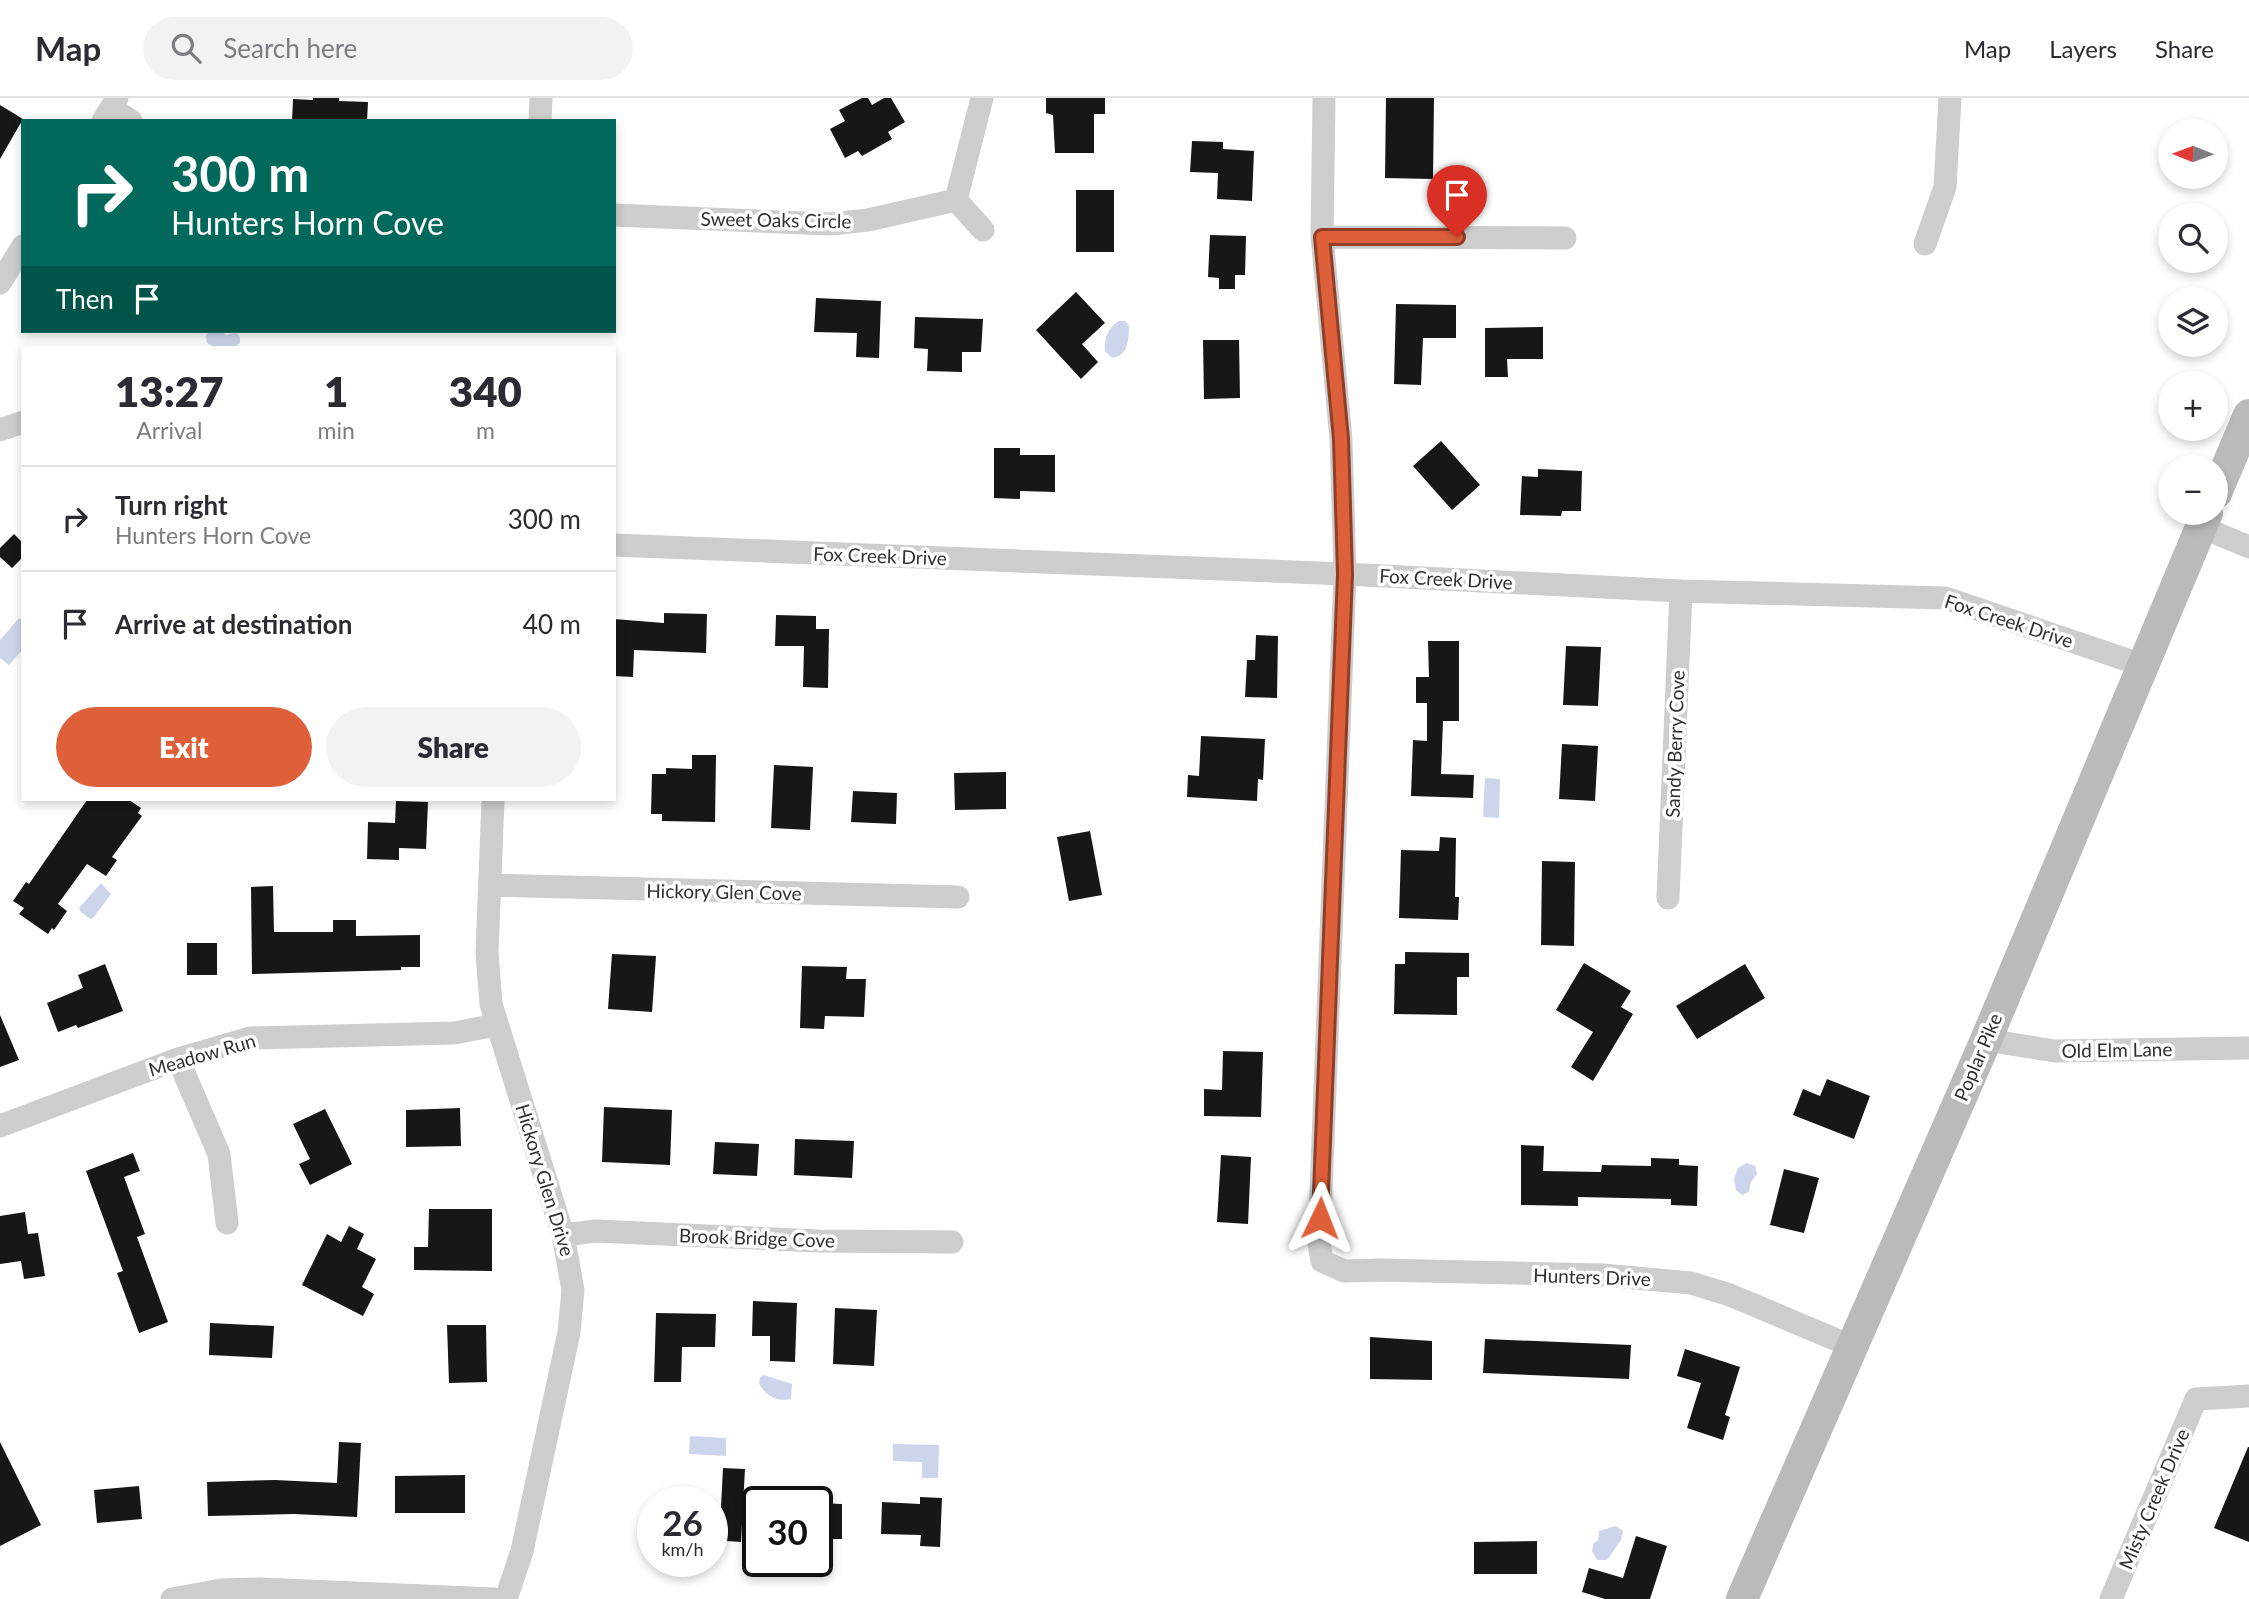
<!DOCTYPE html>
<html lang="en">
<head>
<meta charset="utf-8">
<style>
  :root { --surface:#fff; --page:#f2f2f3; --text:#2b2b33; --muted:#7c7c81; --line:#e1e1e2; --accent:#de603a }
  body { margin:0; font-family:Lato,sans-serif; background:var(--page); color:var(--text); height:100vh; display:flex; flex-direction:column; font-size:26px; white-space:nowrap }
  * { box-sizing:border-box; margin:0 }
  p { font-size:23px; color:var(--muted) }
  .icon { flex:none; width:38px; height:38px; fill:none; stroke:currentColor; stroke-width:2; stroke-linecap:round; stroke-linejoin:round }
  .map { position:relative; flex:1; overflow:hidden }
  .details { position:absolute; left:21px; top:248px; width:595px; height:455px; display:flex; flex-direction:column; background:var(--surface); border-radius:0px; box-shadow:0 4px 10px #0003 }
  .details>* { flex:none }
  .banner { position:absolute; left:21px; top:21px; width:595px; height:214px; border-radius:0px; box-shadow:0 4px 10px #0003; background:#00695c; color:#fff; overflow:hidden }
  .needle { width:46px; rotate:271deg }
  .buttons { position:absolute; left:2158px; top:21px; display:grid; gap:14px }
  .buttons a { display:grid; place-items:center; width:70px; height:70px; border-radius:50%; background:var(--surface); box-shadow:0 4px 10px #0003; font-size:35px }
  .speed { position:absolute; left:637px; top:1388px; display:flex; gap:14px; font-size:35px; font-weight:700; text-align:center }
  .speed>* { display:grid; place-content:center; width:91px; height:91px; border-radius:50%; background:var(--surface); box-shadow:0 4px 10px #0003; line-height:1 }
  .speed small { font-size:18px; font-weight:400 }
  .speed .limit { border:4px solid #111; border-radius:10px; background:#fff; color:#111 }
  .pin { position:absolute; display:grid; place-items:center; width:60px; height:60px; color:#fff; margin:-72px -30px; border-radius:50% 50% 50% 0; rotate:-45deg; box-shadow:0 0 7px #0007 }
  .pin .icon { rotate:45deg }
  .me { position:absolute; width:77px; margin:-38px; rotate:2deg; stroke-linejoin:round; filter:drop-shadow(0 0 5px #0008) }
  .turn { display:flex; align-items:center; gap:24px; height:147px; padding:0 35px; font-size:32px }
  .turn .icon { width:91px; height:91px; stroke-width:2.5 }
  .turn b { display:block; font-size:49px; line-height:60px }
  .then { display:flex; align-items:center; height:66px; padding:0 35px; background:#0003; gap:14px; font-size:26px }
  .eta { display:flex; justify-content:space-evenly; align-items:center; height:119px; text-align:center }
  .eta b { font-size:42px; font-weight:800; line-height:49px }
  .cta { display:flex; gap:14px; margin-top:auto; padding:14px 35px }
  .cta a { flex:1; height:80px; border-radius:42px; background:var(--accent); color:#fff; font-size:28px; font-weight:800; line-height:80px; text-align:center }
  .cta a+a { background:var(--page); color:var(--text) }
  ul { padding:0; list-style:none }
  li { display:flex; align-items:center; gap:21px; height:105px; padding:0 35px; border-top:2px solid var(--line) }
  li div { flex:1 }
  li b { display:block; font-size:26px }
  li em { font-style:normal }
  header { display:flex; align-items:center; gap:42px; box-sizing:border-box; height:98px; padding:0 35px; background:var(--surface); border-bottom:2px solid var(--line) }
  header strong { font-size:33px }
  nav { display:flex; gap:38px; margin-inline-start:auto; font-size:24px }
  .search { width:490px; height:63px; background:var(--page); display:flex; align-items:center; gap:18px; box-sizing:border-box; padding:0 24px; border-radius:38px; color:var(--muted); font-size:26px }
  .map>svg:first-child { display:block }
  .water { fill:#ccd5eb }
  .building { fill:#171717 }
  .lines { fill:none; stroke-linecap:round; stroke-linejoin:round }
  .street { stroke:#cdcdcd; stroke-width:23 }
  .secondary { stroke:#bababa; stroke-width:32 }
  .route-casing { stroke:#903e26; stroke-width:18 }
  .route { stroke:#de603a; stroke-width:12 }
  .labels { text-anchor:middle; stroke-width:7; stroke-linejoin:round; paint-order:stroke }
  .street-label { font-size:19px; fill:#303030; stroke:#fff }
</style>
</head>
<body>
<header>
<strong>Map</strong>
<div class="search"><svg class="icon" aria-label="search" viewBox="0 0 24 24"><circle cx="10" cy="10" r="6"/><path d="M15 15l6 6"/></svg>Search here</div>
<nav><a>Map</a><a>Layers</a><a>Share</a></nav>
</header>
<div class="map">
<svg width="2249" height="1501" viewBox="0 0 2249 1501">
  <rect width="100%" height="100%" fill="#fff"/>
  <path class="water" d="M1119,223H1125L1129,228C1129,242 1128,258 1112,260L1105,253C1104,241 1108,229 1119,223Z
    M210,233H221L226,237L236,235L240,239V245L234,250H216L207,245L206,237Z
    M19,520L23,523V551L9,567L0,560V542Z
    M1485,680L1500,681L1499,720L1483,719Z
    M101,785L111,796L93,820L90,821L80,813L79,810Z
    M1747,1065L1755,1068L1757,1076L1751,1084L1749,1094L1742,1097L1736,1092L1734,1081L1738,1070Z
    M764,1277L792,1286L791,1301C778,1304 766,1298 759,1286L760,1279Z
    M690,1338L726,1340V1358L689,1356Z
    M893,1346L939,1347L938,1380H922V1364L893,1363Z
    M1616,1428L1623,1433L1621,1442L1607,1462H1597L1592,1453L1594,1445L1598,1442L1599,1433Z"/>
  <path class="building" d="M313,0H339V3L368,4L367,23H292L293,1L313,2Z
    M862,0H868L872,7L884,0H891L905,24L888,34L892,41L862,58L858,53L845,60L830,31L845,23L839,12Z
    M1046,0H1105V16H1094V55H1055L1053,17L1046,15Z
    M1386,0H1434L1433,81L1385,80Z
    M0,7L23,21L0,61Z
    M1192,43L1223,44V51L1254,53L1252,103L1217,101L1218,75L1190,74Z
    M1076,92H1114V154H1076Z
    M1210,137L1246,138L1245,177H1235V191H1219V180L1208,179Z
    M1076,194L1105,225L1082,246L1098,264L1081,281L1036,232Z
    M816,200L881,203L879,260L856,259L857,235L814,234Z
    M1396,206L1456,207V240H1423L1421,287L1394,286Z
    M915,219L983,221L981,254H962V274L927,273L928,251L914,250Z
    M1543,229V261H1507L1508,279H1485V230Z
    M1203,242H1239L1240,300L1204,301Z
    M1441,343L1480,387L1452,412L1413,368Z
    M994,350H1020V357H1055V394L1020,393V401L994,400Z
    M1538,371L1582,373L1581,413H1562L1561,418L1520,417L1522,378L1538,379Z
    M14,436L23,445V459L12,470L0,459V450Z
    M664,515L707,516L706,555L634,552L633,579L614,578V521L664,525Z
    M776,517L816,518V531H829L828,590L803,589L804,548H775Z
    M1256,537L1278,538L1277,600L1245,599L1247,562H1255Z
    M1428,543H1459V623H1443L1441,676L1474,677L1473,700L1411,698L1413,642L1427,643V605H1416V579H1429Z
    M1566,548L1601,549L1598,608L1563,607Z
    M1201,638L1265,641L1263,682L1258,681L1257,703L1187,699L1188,677L1199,678Z
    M1562,646L1598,648L1595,703L1559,701Z
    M692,657H716L715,724L662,723V716H651L652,676H666V670L692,671Z
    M774,667L813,669L810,732L771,730Z
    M1006,674V711L955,712L954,675Z
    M853,693L897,695L896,726L851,724Z
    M87,702H129L141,710L138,715L142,718L112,759L117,762L106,778L87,766L58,806L67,813L54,832L52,830L48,836L19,816L24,810L13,803L26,784L29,786Z
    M396,703L428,704L426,751L399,750V762L367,761L368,724L395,725Z
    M1090,733L1102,797L1069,803L1057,739Z
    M1440,739L1456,740L1455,799H1459L1458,822L1399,820L1401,752L1439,753Z
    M1542,763L1575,764L1574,848L1541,847Z
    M273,788L274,834H333V822H356V838L420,837V869H401V872L252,876L251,789Z
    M187,845H217V877H187Z
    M1405,854L1469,855V879H1457V917L1394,916L1395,866H1405Z
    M612,856L656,858L652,914L608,911Z
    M1584,865L1631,893L1621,909L1633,916L1593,983L1571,969L1593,934L1556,912Z
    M105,866L123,913L78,930L76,927L58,934L47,905L83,890L78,877Z
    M1745,866L1765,900L1697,941L1676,908Z
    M802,868L847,869L846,881H866L864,919L825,918L824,931L800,930Z
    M0,917L19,962L0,969Z
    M1223,953L1263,954L1261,1019L1204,1018V991L1222,992Z
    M1827,981L1870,998L1854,1041L1793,1017L1803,991L1820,998Z
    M604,1009L672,1012L670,1067L602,1064Z
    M460,1010L461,1048L406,1049V1012Z
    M325,1011L352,1066L310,1087L299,1066L310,1061L293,1026Z
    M795,1041L854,1043L852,1080L794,1077Z
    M715,1044L759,1046L757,1078L713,1076Z
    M1521,1047L1544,1048L1543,1073L1601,1074L1602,1067L1651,1068V1060L1679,1061V1067L1698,1068L1697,1108L1671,1107V1101L1578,1099V1108L1521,1107Z
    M133,1055L140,1073L124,1079L145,1136L137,1139L168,1224L139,1235L117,1175L123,1173L86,1073Z
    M1221,1057L1251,1059L1248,1126L1217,1124Z
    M1784,1071L1819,1080L1804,1135L1770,1127Z
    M429,1111H492V1173L414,1172V1149H428Z
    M25,1114L28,1136L38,1135L45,1178L24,1181L21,1163L0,1166V1118Z
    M349,1128L364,1136L357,1151L376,1161L362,1189L374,1196L363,1218L302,1187L327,1136L341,1144Z
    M753,1203L797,1205L795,1264L770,1263V1238H752Z
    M835,1210L877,1212L874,1268L833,1266Z
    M656,1215L716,1216L715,1249H682L681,1284H654Z
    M210,1225L274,1228L272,1260L209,1257Z
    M447,1227H486L487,1284L449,1285Z
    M1370,1239L1432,1243V1282L1370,1281Z
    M1485,1241L1631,1247L1629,1281L1483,1275Z
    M1685,1251L1740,1269L1725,1317L1730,1319L1723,1342L1687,1330L1701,1285L1677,1278Z
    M0,1344L41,1427L0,1448Z
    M339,1344L361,1345L357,1419L294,1416L208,1418L207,1384L275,1382L337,1385Z
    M2248,1349H2249V1444L2214,1430Z
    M723,1370L745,1371L741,1444L712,1442V1408L721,1409Z
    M465,1377V1415H395V1378Z
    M139,1388L142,1421L97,1425L94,1392Z
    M920,1399L942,1400L940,1449L920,1448L921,1437L881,1436L882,1404L920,1406Z
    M817,1405L842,1406V1441H817Z
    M1636,1438L1667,1448L1650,1501H1605L1582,1494L1589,1470L1623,1480Z
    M1537,1443V1476H1474V1444Z"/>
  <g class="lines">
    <path class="street" d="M1324,0L1322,139L1341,341L1345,476L1319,1145L1322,1163L1344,1173L1380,1172L1603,1177L1691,1185L1730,1197L1851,1248
      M111,10L131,23
      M103,23L117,0
      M540,23L541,0
      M956,102L983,132
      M614,117L831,126L868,122L956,102L982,0
      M1322,139L1565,140
      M1925,146L1945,89L1950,0
      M0,185L23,148
      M0,332L23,324
      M2201,429L2249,449
      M614,447L1345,476L1681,493L1945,500L2142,567
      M493,702L487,855L491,906L563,1137L573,1192L569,1234L522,1453L506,1501
      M490,787L958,799
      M1668,800L1681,493
      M1986,942L2055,953L2249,950
      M178,961L219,1056L227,1125
      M0,1028L178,961L250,940L454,935L496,927
      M563,1137L596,1133L818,1143L952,1144
      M172,1501L221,1492L260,1491L494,1501
      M2111,1501L2196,1301L2249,1298"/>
    <path class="secondary" d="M2216,395L2249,317
      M1742,1501L1986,942L2207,415"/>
  </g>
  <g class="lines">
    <g class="route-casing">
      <path id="route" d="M1320,1120L1345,476L1341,341L1322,139H1457"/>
    </g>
    <use href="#route" class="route"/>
  </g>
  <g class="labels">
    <g class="street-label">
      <text transform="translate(776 122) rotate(1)" y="7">Sweet Oaks Circle</text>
      <text transform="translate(880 458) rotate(2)" y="7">Fox Creek Drive</text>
      <text transform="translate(1446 481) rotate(3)" y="7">Fox Creek Drive</text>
      <text transform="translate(2009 523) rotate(18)" y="7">Fox Creek Drive</text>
      <text transform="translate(1675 646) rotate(-88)" y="7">Sandy Berry Cove</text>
      <text transform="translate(724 794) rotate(1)" y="7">Hickory Glen Cove</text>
      <text transform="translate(2117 952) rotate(-1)" y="7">Old Elm Lane</text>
      <text transform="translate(202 957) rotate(-16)" y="7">Meadow Run</text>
      <text transform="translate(1978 959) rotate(-67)" y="7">Poplar Pike</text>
      <text transform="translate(545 1082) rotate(73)" y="7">Hickory Glen Drive</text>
      <text transform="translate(757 1140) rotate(2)" y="7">Brook Bridge Cove</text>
      <text transform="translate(1592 1179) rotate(2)" y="7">Hunters Drive</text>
      <text transform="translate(2154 1401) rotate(-67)" y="7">Misty Creek Drive</text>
    </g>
  </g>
</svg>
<div class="buttons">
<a><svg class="needle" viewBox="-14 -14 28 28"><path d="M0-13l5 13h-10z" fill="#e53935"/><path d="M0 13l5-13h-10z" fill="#7c7c81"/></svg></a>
<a><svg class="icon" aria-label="search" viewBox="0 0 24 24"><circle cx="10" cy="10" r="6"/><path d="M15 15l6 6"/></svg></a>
<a><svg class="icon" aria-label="layers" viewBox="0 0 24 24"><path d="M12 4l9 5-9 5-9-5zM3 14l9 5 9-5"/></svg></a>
<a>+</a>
<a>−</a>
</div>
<div class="speed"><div>26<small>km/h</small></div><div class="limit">30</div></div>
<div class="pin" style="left:1457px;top:139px;background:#d93025"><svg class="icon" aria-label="arrive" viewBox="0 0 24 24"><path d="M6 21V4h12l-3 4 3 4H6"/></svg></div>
<svg class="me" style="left:1320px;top:1120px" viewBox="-20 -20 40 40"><path d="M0-17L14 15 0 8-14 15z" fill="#de603a" stroke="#fff" stroke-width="4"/></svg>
<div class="banner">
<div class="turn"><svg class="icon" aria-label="right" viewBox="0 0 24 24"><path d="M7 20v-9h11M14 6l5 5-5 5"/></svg><div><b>300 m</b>Hunters Horn Cove</div></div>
<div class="then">Then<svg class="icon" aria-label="arrive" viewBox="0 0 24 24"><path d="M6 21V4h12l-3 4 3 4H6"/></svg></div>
</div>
<section class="details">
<div class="eta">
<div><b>13:27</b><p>Arrival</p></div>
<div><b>1</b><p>min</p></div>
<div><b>340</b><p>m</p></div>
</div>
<ul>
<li><svg class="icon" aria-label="right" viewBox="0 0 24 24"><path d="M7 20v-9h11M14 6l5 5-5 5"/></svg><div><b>Turn right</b><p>Hunters Horn Cove</p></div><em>300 m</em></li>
<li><svg class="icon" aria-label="arrive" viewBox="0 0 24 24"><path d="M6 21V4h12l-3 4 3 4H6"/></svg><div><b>Arrive at destination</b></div><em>40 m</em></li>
</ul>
<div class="cta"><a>Exit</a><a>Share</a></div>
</section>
</div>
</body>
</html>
